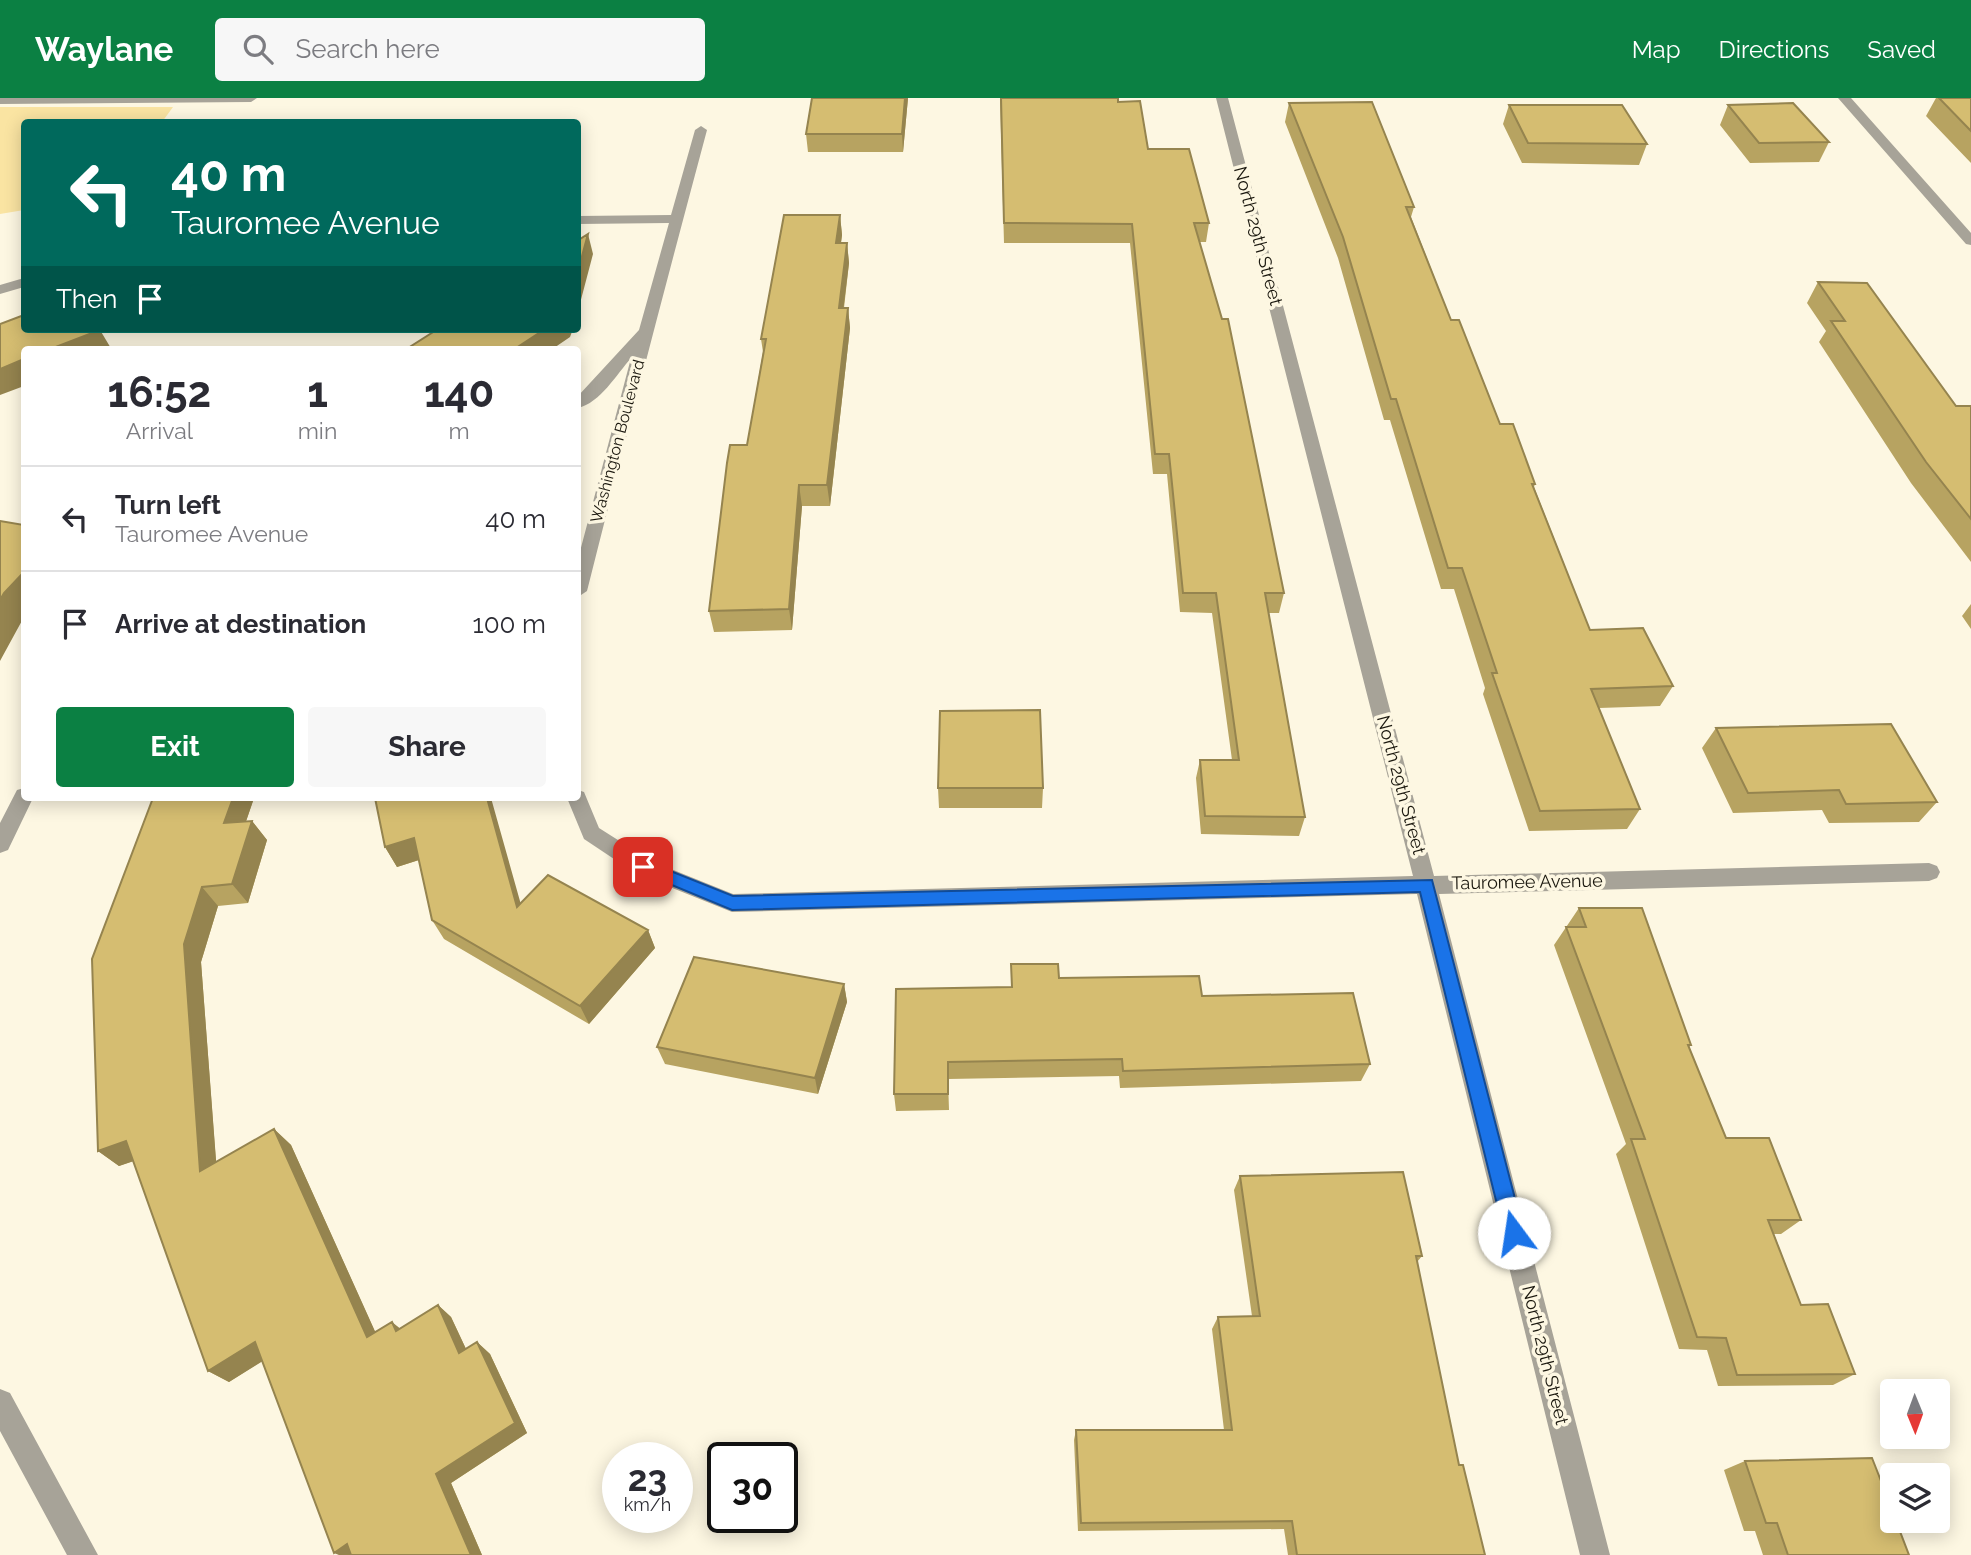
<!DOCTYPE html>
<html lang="en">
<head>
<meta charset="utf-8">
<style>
  :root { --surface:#fff; --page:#f7f7f7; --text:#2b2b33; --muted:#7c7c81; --line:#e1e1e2; --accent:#0b8043 }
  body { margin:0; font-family:Raleway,sans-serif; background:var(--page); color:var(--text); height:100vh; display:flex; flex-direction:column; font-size:26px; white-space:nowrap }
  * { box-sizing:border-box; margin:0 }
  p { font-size:23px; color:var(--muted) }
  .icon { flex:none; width:38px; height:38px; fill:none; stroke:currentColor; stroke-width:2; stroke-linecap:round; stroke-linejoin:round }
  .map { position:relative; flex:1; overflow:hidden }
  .details { position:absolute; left:21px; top:248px; width:560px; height:455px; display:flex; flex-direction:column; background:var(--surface); border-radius:7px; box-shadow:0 4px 18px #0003 }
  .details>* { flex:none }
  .hud { position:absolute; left:21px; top:21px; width:560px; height:214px; border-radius:7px; box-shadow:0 4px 18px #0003; background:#00695c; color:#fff; overflow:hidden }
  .needle { width:46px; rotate:179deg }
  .controls { position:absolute; left:1880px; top:1281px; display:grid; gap:14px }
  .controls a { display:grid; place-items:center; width:70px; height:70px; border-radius:7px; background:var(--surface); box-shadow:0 4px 18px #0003; font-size:35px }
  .speed { position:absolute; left:602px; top:1344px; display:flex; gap:14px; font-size:35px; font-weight:700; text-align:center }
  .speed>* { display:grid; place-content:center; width:91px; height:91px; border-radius:50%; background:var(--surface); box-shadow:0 4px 18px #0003; line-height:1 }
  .speed small { font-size:18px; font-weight:400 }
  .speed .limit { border:4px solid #111; border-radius:10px; background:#fff; color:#111 }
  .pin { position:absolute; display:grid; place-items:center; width:60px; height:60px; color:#fff; margin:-30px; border-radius:14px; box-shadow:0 4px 10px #0006 }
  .me { position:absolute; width:77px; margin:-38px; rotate:346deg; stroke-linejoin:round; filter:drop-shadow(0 0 5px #0008) }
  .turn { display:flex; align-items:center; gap:24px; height:147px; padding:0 35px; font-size:32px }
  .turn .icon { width:91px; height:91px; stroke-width:2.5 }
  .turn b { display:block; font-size:49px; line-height:60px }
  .then { display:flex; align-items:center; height:66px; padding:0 35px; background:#0003; gap:14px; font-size:26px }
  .eta { display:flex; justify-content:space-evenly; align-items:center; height:119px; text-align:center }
  .eta b { font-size:42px; font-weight:700; line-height:49px }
  .action { display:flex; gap:14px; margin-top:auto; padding:14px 35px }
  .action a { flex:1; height:80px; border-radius:7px; background:var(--accent); color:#fff; font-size:28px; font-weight:700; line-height:80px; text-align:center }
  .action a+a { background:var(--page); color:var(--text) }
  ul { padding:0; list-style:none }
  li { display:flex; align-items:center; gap:21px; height:105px; padding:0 35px; border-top:2px solid var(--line) }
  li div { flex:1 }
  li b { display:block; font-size:26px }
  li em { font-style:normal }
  header { display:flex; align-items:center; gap:42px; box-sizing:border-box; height:98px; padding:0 35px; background:var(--accent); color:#fff }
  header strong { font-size:33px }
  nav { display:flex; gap:38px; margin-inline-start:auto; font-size:24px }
  .search { width:490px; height:63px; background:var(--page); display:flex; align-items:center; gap:18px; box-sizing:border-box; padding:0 24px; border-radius:7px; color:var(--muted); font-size:26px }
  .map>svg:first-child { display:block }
  .green { fill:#fae4a2 }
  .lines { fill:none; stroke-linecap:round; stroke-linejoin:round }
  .street { fill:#a7a398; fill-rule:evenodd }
  .wall { fill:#b7a361 }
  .shaded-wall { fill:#95844f }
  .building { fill:#d5bd71; stroke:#95844f; stroke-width:2 }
  .route { fill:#1a73e8; stroke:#114b97; stroke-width:2 }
  .labels { text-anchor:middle; stroke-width:7; stroke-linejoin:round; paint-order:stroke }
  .far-street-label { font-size:16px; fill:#1a170e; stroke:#fdf7e2 }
  .street-label { font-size:18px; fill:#1a170e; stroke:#fdf7e2 }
</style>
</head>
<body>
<header>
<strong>Waylane</strong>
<div class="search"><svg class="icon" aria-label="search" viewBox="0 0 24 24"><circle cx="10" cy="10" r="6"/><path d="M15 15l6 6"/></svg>Search here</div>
<nav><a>Map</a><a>Directions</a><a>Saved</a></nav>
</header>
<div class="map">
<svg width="1971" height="1457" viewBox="0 0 1971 1457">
  <rect width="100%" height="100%" fill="#fdf7e2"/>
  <path class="green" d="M0,9H173L162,24H24V112L0,116Z"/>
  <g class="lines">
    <path class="street" d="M0,0H257L251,4L0,6Z
      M1216,0H1228L1434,778L1929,765L1937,768L1940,774L1937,780L1929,783L1439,796L1610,1457H1580L1417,796L732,814L635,775L584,741L567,700H578V692L584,694L599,730L651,763L733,796L1413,778Z
      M1838,0H1851L1971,135V147L1966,146Z
      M701,28L707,32C666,185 626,338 587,493L578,499V461L631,260C617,276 600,305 578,310V298L639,232L669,125L578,126V118L671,117L695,32Z
      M24,180V189L0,196V187Z
      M24,690V700H33L8,752L0,755V725L17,692Z
      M0,1291L10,1295L98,1457H67L0,1333Z"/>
  </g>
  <path class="wall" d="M812,0H908L903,54H808L806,36Z
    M1000,0H1118V4L1148,51L1209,125L1206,144H1199L1284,495L1279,515H1269L1305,719L1299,738L1201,736L1196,680L1200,662H1232L1212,515L1180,514L1167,376H1153L1130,145H1004Z
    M1936,0H1971V65L1926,18Z
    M1289,5L1414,109L1411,119L1451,222L1500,326L1535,386L1534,389L1590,532L1673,588L1660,608L1599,610L1640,711L1627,731L1529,733L1483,596L1485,590L1454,491H1441L1390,322H1384L1338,160L1285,24Z
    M1509,7L1647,46L1639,67L1522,65L1503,26Z
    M1728,7L1829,44L1819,64L1750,65L1720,27Z
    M840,117L842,137L841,145H847L849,165L844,210H848L850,230L830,408H802L792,532L714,534L709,513L747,347L763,254L761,241Z
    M1818,184L1956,308H1971V464L1911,385L1819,244L1826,233L1807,205Z
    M1971,506V531L1962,518Z
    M1716,630L1937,704L1919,724L1829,725L1822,712L1733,715L1702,650Z
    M938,690H1043L1042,710H939Z
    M153,700H250L253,703L246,723H252L267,742L248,805L218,808L201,864L216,1064L274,1031L291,1047L375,1234L400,1231L438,1207L451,1219L466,1251L477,1244L490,1256L527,1335L451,1385L482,1457H339L262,1263L229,1284L208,1273L133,1063L119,1068L98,1053Z
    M375,700L521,806L648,832L655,850L589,926L444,841L432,822L419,762L397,769L385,749Z
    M1579,810L1691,947L1689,949L1726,1040L1801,1122L1781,1136H1774L1801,1207L1855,1276L1833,1287L1718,1288L1707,1252L1679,1251L1616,1056L1626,1046L1554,847Z
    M1011,866L1059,880L1202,898L1370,966L1361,983L1120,990L1119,978L948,981L949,1012L896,1013L894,996L1011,889Z
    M844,886L847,904L818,996L665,966L657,949Z
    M1240,1078L1422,1158L1417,1164L1459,1367L1485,1457H1288L1284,1431L1078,1433L1074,1342L1076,1332H1224L1212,1231L1218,1219L1252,1218L1234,1092Z
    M1745,1363L1909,1457H1763L1755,1433H1744L1724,1372Z"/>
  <path class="shaded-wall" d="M905,0H908L903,54L902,36Z
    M840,117L842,137L838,165L836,145Z
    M588,136L593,156L578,213V173Z
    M847,145L849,165L841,230L839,210Z
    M848,210L850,230L830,408L827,387Z
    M545,231H573L570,239L551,252H513Z
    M100,232L112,252H48Z
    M24,261V288L0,297V271Z
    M799,387L802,408L792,532L789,511Z
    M24,474V519L0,563V502L4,495Z
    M233,700H250L253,703L239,744L224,725Z
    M487,700H491L527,828L517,809Z
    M252,723L267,742L248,805L232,786Z
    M414,740L425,760L397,769L385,749Z
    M202,789L218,808L201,864L218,1088L200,1073L184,846Z
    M648,832L655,850L589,926L580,908Z
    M844,886L847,904L818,996L815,980Z
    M274,1031L291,1047L383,1251L367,1239Z
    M126,1043L146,1059L119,1068L98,1053Z
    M438,1207L451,1219L473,1266L459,1255Z
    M392,1224L407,1236L396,1233Z
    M255,1244L274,1256L229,1284L208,1273Z
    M477,1244L490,1256L527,1335L451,1385L482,1457H471L436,1376Z
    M347,1446L360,1457H339L334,1455Z"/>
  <path class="building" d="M812,0H905L902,36H806Z
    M1001,0H1118V4L1140,3L1148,51H1189L1209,125H1194L1222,221H1228L1284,495H1265L1305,719L1205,718L1200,662H1239L1216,495H1183L1169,356H1155L1132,126L1004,125Z
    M1939,0H1971V33Z
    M1372,4L1414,109H1406L1451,222H1459L1500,326H1513L1535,386H1532L1590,532L1643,530L1673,588L1591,591L1640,711L1540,713L1492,575H1497L1462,470H1448L1396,301H1391L1343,139L1289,5Z
    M1793,5L1829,44L1759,45L1728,7Z
    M1509,7H1622L1647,46L1528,45Z
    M784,117H840L836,145H847L839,210H848L827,387H799L789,511L709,513L727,365L730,347H747L766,241H761Z
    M588,136L578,173V141H580Z
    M1818,184L1867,185L1956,308H1971V421L1926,364L1831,223H1845Z
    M24,217V231L100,232L48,252H24V261L0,271V226Z
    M438,231H545L513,252H405Z
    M0,423L24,427V474L4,495L0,502Z
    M1040,612L1043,690H938L940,613Z
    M1891,626L1937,704L1846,706L1839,692L1748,695L1716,630Z
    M153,700H233L224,725L252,723L232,786L202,789L184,846L200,1073L274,1031L367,1239L392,1224L396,1233L438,1207L459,1255L477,1244L515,1325L436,1376L471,1457H351L347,1446L334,1455L255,1244L208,1273L126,1043L98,1053L92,861Z
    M375,700H487L517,809L548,777L648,832L580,908L432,822L414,740L385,749Z
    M1579,810H1642L1691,947H1688L1726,1040H1769L1801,1122H1768L1801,1207L1828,1206L1855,1276L1737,1277L1726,1240L1697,1239L1631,1041H1645L1566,829H1586Z
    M694,859L844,886L815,980L657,949Z
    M1011,866H1058L1059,880L1199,878L1202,898L1353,895L1370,966L1123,973L1122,961L948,964V996H894L896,891L1012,889Z
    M1403,1074L1422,1158H1416L1459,1367H1463L1485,1457H1297L1292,1423L1081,1425L1076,1332H1232L1218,1219L1260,1218L1240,1078Z
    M1872,1360L1892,1411V1423H1896L1909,1457H1788L1777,1425H1766L1745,1363Z"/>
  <path class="route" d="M643,762L733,798L1432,782L1524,1135L1521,1142L1514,1145L1507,1142L1504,1135L1420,794L732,812L638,773V764Z"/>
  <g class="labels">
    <g class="far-street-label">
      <text transform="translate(617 343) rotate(-75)" y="6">Washington Boulevard</text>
    </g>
    <g class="street-label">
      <text transform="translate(1258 138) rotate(75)" y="6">North 29th Street</text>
      <text transform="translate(1401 687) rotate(75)" y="6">North 29th Street</text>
      <text transform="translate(1527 784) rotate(-1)" y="6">Tauromee Avenue</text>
      <text transform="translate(1545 1257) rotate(76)" y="6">North 29th Street</text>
    </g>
  </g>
</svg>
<div class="controls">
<a><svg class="needle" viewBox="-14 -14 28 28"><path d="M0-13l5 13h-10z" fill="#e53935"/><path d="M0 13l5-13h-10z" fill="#7c7c81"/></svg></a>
<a><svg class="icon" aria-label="layers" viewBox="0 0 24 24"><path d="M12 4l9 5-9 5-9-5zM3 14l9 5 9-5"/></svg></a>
</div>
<div class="speed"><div>23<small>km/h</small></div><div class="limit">30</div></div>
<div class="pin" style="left:643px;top:769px;background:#d93025"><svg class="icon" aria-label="arrive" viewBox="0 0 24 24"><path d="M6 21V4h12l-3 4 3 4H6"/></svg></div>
<svg class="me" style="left:1514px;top:1135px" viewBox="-20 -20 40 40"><circle r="19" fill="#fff"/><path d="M0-13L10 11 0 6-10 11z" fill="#1a73e8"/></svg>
<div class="hud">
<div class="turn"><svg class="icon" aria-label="left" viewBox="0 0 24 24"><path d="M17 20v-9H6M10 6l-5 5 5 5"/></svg><div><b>40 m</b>Tauromee Avenue</div></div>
<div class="then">Then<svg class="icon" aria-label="arrive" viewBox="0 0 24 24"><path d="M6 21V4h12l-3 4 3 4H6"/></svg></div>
</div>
<section class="details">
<div class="eta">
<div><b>16:52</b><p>Arrival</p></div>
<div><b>1</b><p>min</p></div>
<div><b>140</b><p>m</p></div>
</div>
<ul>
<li><svg class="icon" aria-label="left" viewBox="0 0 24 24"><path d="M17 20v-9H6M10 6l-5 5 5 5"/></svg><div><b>Turn left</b><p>Tauromee Avenue</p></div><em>40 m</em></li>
<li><svg class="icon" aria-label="arrive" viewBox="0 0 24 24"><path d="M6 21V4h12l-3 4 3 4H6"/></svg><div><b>Arrive at destination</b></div><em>100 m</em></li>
</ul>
<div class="action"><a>Exit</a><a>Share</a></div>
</section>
</div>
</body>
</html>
